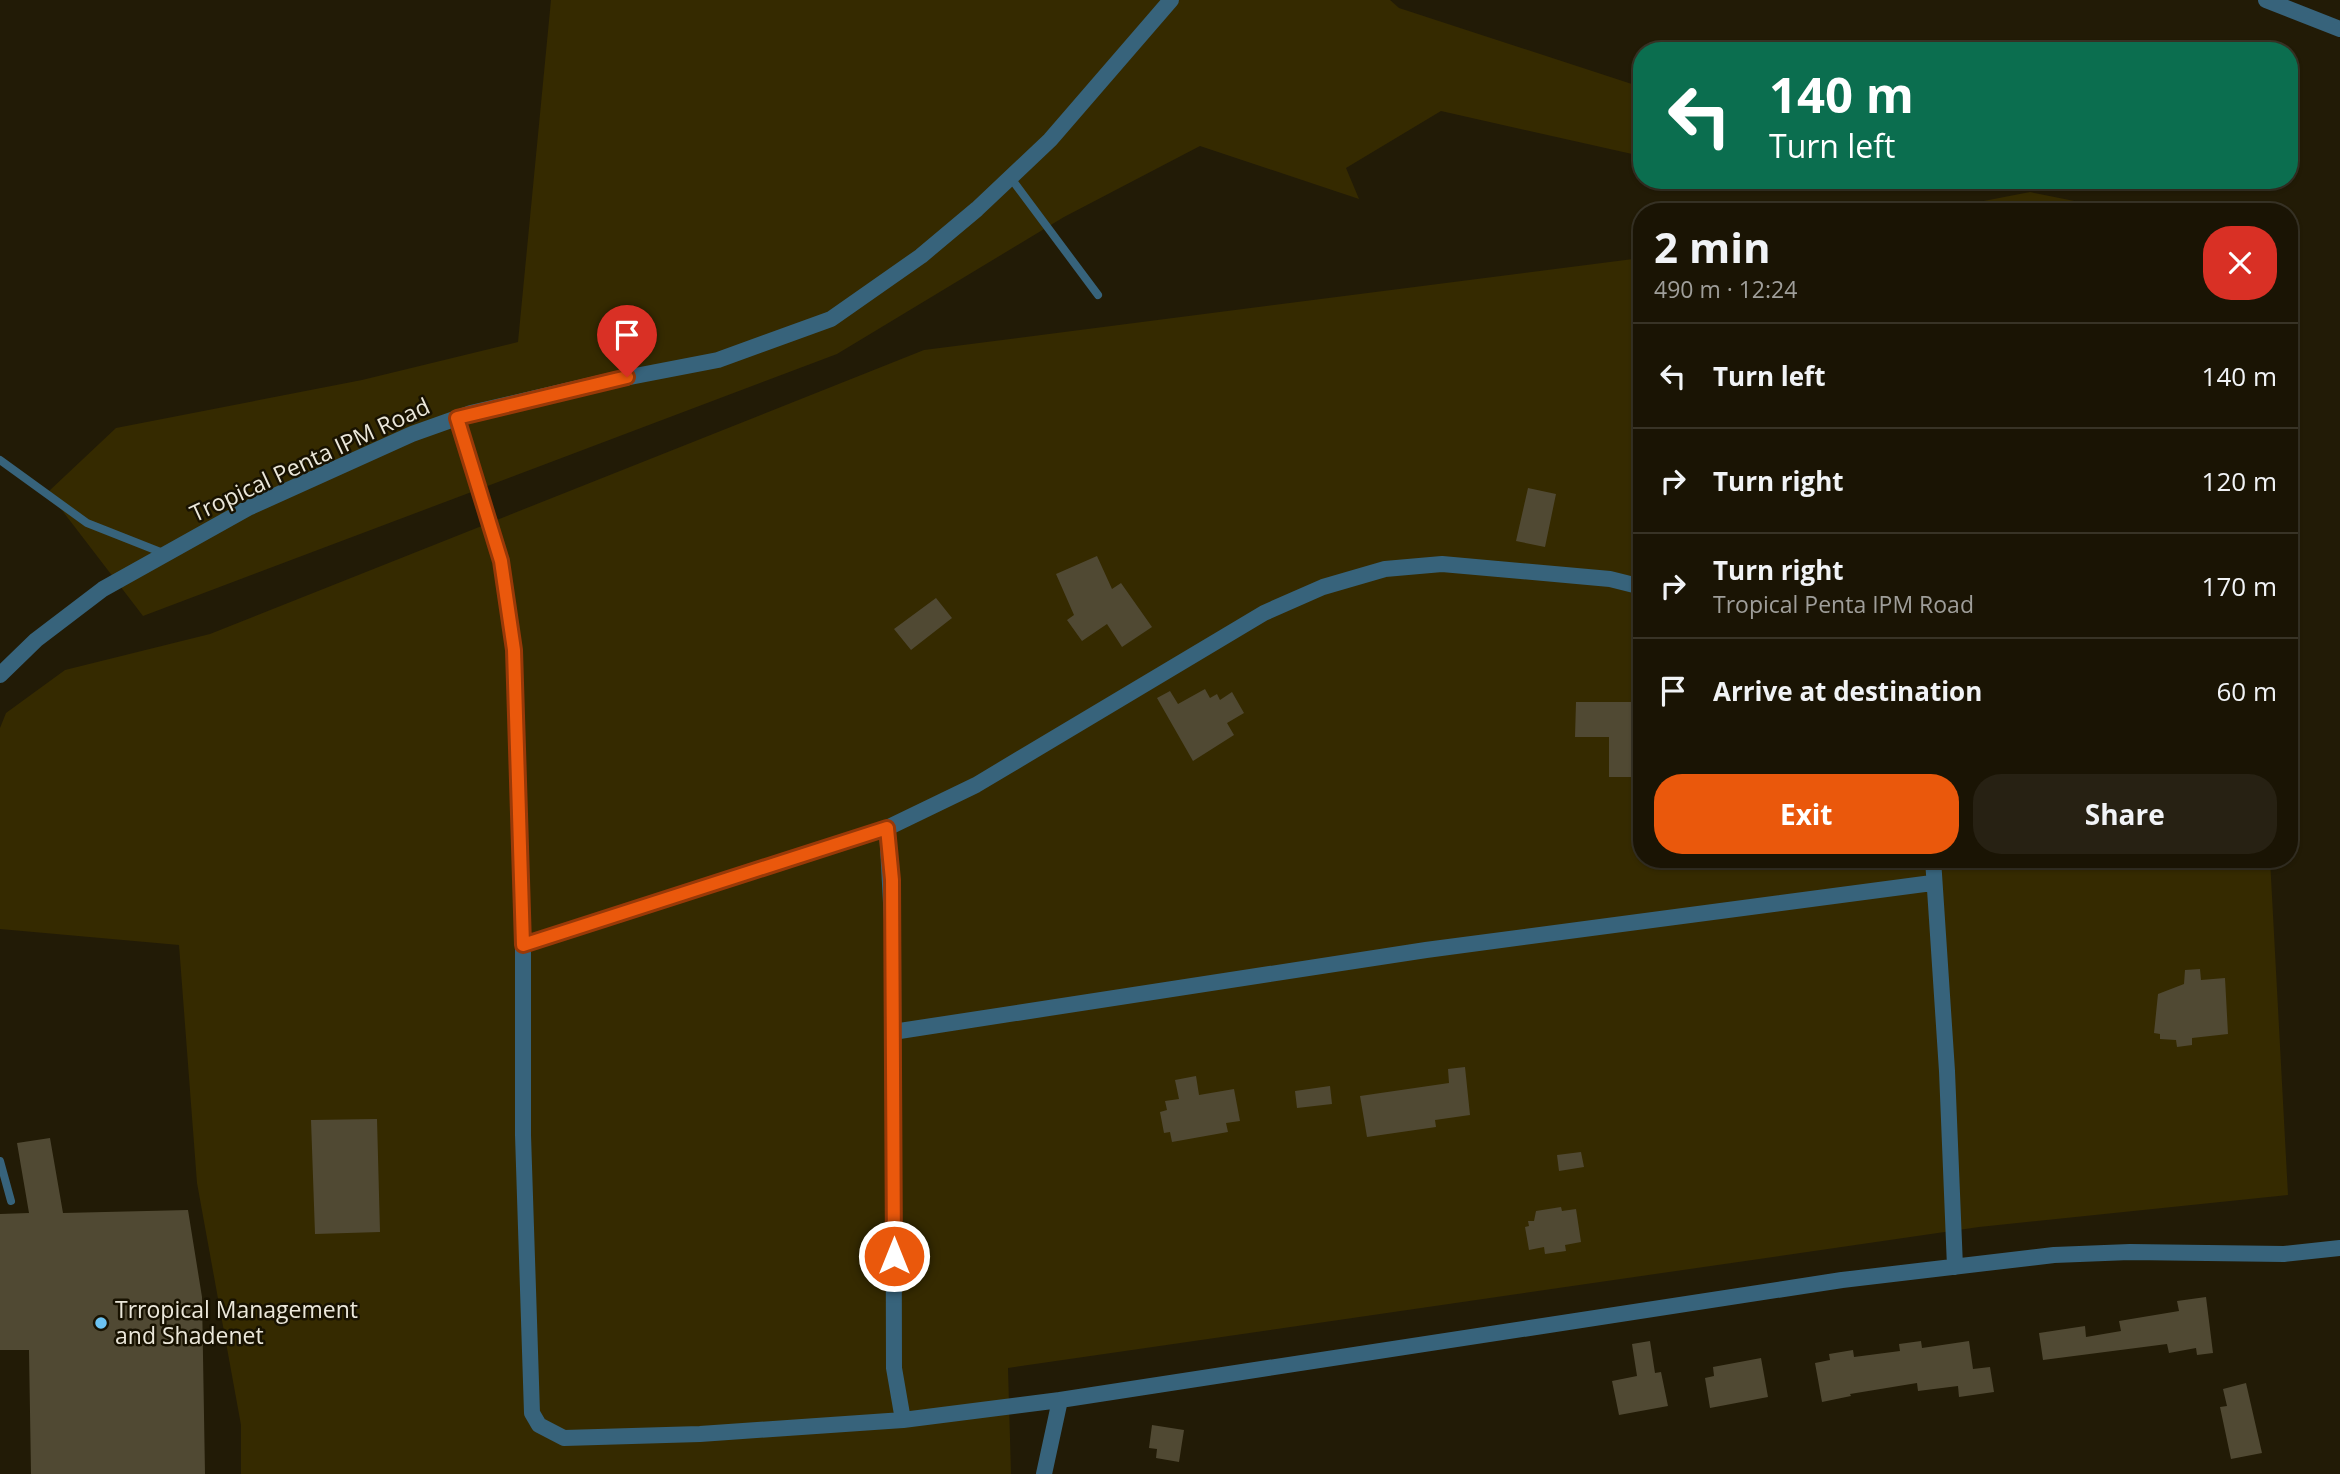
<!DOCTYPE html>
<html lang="en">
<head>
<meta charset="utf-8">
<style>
  :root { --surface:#1a1404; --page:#272113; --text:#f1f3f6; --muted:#9f9e9a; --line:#383326; --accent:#ea580c }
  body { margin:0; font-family:"Open Sans",sans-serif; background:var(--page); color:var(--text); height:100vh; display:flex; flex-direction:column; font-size:26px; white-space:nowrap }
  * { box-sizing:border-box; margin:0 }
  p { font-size:23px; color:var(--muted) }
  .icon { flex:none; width:38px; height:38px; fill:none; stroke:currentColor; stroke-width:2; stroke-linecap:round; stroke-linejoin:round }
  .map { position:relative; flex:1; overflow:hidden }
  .panel { position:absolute; left:1633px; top:203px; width:665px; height:665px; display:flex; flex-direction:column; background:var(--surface); border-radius:28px; box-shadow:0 2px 5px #0004,0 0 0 2px var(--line) }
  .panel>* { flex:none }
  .guide { position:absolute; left:1633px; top:42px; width:665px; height:147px; border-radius:28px; box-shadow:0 2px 5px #0004,0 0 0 2px var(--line); background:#0b6e4f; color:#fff; overflow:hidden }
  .pin { position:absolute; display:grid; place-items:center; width:60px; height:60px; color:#fff; margin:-72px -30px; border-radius:50% 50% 50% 0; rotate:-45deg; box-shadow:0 0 7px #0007 }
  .pin .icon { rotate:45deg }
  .me { position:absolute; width:77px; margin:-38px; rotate:0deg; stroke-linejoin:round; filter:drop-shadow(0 0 5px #0008) }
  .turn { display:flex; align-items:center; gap:24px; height:147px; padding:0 21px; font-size:32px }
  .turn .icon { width:91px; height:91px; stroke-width:2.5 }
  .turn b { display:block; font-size:49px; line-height:60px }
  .round { display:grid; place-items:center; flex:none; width:74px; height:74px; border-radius:28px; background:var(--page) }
  .head { display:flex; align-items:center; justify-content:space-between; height:119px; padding:0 21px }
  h1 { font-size:42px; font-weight:700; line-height:52px }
  .cta { display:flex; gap:14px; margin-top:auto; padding:14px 21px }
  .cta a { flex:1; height:80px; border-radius:28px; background:var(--accent); color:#fff; font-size:28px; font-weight:700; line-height:80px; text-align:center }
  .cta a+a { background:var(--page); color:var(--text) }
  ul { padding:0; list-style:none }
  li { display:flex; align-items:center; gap:21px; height:105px; padding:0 21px; border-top:2px solid var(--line) }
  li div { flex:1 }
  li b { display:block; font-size:26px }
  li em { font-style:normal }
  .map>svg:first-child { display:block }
  .green { fill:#352a00 }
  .building { fill:#504933 }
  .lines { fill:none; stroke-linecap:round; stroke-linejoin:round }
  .lane { stroke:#37637b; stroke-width:8 }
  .street { stroke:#37637b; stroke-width:16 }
  .route-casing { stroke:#983908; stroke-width:18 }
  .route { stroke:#ea580c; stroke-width:12 }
  .poi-dot { fill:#6cc3f2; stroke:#181201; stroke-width:2.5 }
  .labels { text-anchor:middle; stroke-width:5; stroke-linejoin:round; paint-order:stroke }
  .street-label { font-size:23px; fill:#ebe7da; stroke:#181201 }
  .poi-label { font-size:23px; fill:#ebe7da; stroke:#181201; text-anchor:start }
</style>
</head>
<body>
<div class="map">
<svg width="2340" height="1474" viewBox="0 0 2340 1474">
  <rect width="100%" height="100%" fill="#221b06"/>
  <path class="green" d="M551,0H1390L1399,8L1641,87V156L1441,111L1346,168L1359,199L1200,146L1064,217L837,354L143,616L48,492L116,428L362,380L518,342Z
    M2030,192L2129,212H1927Z
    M1641,258L1642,859H2270L2288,1195L1979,1227L1008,1368L1011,1474H241V1425L197,1183L179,945L0,929V728L6,713L65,670L210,634L924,350Z"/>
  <path class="building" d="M1528,488L1556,494L1545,547L1516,541Z
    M1097,556L1112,589L1121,583L1152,627L1122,647L1107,624L1082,641L1067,620L1074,615L1056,574Z
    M936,598L952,618L911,650L894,629Z
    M1205,689L1210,698L1217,694L1220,700L1232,692L1244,713L1227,723L1234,735L1193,761L1157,698L1170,691L1178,704Z
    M1576,702H1638V738H1632L1633,777H1609V737H1575Z
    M2200,969L2201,980L2225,978L2228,1034L2192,1038V1045L2177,1047L2176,1040L2160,1039V1034L2154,1033L2158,994L2184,984L2185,970Z
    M1465,1067L1470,1115L1435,1120L1436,1127L1367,1137L1360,1096L1449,1083L1448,1069Z
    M1196,1076L1199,1095L1234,1089L1240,1121L1226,1123L1228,1132L1172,1142L1170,1132L1164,1133L1160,1112L1167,1110L1165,1101L1179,1099L1175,1080Z
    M1330,1086L1332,1104L1297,1108L1295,1091Z
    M377,1119L380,1232L315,1234L311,1120Z
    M50,1138L63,1213L188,1210L202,1297L205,1474H31L29,1350H0V1214L29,1213L17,1143Z
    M1581,1152L1584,1167L1559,1171L1557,1155Z
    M1561,1207L1562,1211L1576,1209L1581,1242L1565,1245L1566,1251L1545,1254L1544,1247L1529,1250L1525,1227L1529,1226L1528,1221H1534L1536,1211Z
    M2206,1297L2213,1353L2197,1355L2196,1348L2169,1353L2167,1344L2043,1360L2039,1333L2085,1326L2086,1337L2121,1331L2119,1321L2179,1311L2177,1301Z
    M1650,1341L1655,1373L1661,1372L1668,1406L1619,1415L1612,1381L1637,1376L1632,1344Z
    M1921,1341L1922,1348L1969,1341L1973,1369L1990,1367L1994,1392L1959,1397L1958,1386L1918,1391L1917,1383L1850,1394L1851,1396L1822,1402L1815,1363L1830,1360L1829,1354L1853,1350L1854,1357L1900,1351L1899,1344Z
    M1761,1358L1768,1397L1710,1408L1705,1378L1714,1376L1713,1367Z
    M2246,1383L2262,1453L2231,1459L2220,1407L2227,1406L2223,1389Z
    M1152,1425L1184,1430L1179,1462L1156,1458L1157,1449L1149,1448Z"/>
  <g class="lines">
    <path class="lane" d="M1010,177L1098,295
      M0,460L87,523L163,553
      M0,1161L11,1201"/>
    <path class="street" d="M2266,0L2340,29
      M457,418L501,561L514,650L523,945V1135L532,1413L539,1425L564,1438L700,1434L903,1420
      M0,675L36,640L103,589L248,508L412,434L471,413L604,382L718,360L831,319L921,256L977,209L1050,140L1171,0
      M1933,859L1947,1071L1955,1267
      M523,945L887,828
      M893,1032L1426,950L1932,883
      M1060,1400L903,1420L894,1368L893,940L887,828L976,785L1264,613L1323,587L1385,569L1442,564L1610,579L1642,587
      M1044,1474L1060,1400L1842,1280L2054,1255L2130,1252L2284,1254L2340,1248"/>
  </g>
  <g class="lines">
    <g class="route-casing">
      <path id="route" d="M627,377L457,418L501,561L514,650L523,945L887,828L892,880L894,1256"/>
    </g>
    <use href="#route" class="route"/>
  </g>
  <circle class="poi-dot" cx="101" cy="1323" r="7"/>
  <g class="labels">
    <g class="street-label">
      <text transform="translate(310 460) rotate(-25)" y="8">Tropical Penta IPM Road</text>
    </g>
    <g class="poi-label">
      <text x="115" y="1318">Trropical Management<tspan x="115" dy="26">and Shadenet</tspan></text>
    </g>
  </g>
</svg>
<div class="pin" style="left:627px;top:377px;background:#d93025"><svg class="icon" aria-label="arrive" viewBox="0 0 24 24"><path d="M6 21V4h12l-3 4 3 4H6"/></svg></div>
<svg class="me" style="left:894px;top:1256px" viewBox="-20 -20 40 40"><circle r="17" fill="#ea580c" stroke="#fff" stroke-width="3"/><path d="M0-11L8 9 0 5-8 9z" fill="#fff"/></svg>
<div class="guide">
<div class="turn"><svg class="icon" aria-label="left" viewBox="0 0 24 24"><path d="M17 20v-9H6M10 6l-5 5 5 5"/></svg><div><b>140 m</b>Turn left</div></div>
</div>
<section class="panel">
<div class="head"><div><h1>2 min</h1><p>490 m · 12:24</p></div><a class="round" style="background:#d93025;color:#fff"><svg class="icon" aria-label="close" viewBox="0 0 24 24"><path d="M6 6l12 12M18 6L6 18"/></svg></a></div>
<ul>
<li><svg class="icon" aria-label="left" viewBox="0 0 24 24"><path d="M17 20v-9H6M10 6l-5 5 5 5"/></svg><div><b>Turn left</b></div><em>140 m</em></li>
<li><svg class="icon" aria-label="right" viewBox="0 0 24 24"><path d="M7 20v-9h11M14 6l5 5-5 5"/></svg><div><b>Turn right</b></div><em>120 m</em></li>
<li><svg class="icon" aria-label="right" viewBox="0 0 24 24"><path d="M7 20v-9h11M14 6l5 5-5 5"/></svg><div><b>Turn right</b><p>Tropical Penta IPM Road</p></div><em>170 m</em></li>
<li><svg class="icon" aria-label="arrive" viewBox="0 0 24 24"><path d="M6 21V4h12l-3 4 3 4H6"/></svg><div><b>Arrive at destination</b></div><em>60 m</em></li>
</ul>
<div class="cta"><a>Exit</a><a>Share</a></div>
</section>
</div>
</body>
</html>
